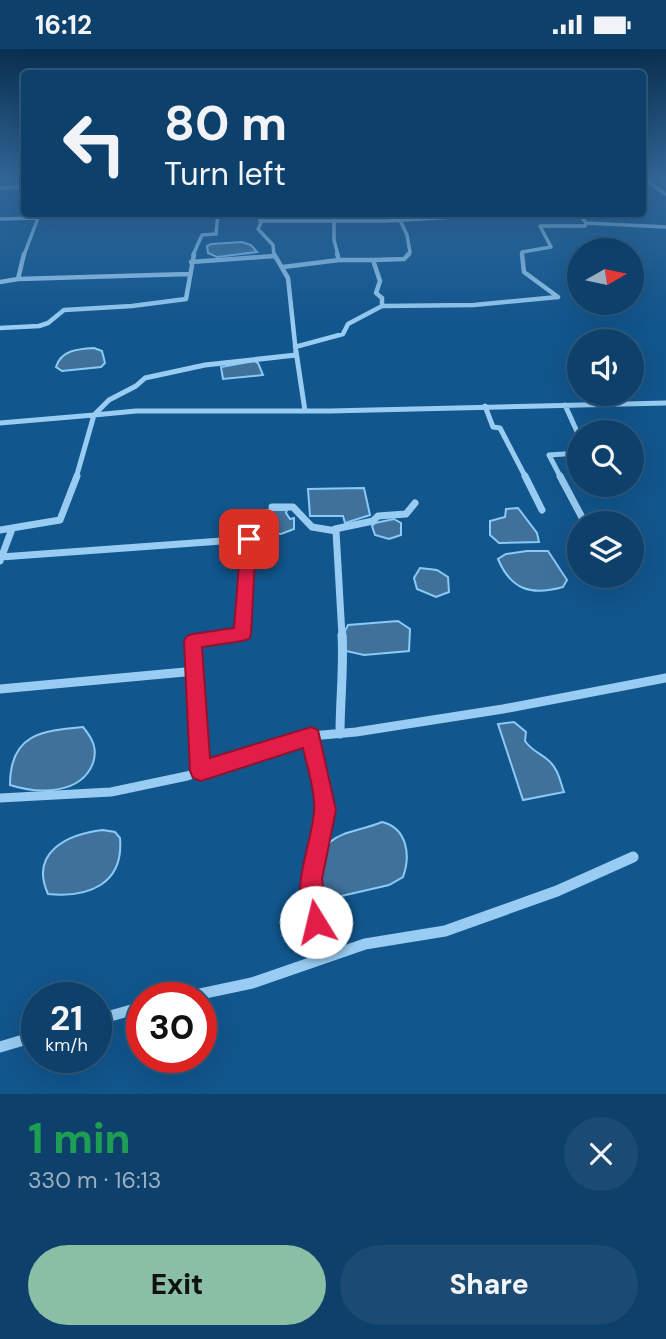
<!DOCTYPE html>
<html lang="en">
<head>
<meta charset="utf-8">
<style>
  :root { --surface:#0d406a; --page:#1b4b72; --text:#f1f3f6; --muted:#9aafc1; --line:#2d597e; --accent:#8abfa5 }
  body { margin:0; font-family:"DM Sans",sans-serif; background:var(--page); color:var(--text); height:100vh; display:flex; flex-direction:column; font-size:26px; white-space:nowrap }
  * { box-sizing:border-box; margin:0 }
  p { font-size:23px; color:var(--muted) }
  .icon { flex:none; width:38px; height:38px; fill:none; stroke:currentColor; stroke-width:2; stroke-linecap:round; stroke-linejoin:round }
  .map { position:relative; height:1045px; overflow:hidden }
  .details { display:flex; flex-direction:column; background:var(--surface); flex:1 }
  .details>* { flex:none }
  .hud { position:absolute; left:21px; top:21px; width:625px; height:147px; border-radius:7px; box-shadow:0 7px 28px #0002,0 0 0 2px var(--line); background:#0d406a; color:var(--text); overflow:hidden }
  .needle { width:46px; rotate:81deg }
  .fabs { position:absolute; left:567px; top:189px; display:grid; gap:14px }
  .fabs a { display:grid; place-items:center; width:77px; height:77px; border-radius:50%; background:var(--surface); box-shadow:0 7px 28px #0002,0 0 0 2px var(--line); font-size:35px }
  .speed { position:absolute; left:21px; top:933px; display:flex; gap:14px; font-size:35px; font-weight:700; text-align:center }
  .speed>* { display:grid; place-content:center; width:91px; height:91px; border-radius:50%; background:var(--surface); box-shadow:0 7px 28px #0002,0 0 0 2px var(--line); line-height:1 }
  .speed small { font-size:18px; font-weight:400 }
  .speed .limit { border:10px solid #d22; background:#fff; color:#111 }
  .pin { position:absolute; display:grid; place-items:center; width:60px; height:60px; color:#fff; margin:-30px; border-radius:14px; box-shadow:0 4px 10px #0006 }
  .me { position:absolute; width:77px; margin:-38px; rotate:351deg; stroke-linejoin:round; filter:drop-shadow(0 0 5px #0008) }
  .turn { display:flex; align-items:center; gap:24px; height:147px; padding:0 28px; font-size:32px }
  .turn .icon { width:91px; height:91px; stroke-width:2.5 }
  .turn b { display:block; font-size:49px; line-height:60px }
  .round { display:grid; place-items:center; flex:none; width:74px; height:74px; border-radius:37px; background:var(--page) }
  .headline { display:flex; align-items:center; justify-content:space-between; height:119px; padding:0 28px }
  h1 { font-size:42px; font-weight:800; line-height:52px; color:#1e9e55 }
  .primary-button { display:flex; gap:14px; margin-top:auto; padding:14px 28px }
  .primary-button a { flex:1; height:80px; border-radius:42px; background:var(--accent); color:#111; font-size:28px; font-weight:800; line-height:80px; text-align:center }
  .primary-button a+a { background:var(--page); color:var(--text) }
  .status { display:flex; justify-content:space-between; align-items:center; height:49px; padding:0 35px; background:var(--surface); direction:ltr }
  .status svg { height:19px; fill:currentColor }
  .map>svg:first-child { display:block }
  .water { fill:#3f719a; stroke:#8bc9f6; stroke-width:2 }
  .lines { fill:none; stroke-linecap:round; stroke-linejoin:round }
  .street-far5 { stroke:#99ccf2; stroke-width:3.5 }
  .street-far4 { stroke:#99ccf2; stroke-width:4.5 }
  .street-far3 { stroke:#99ccf2; stroke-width:5 }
  .street-far2 { stroke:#99ccf2; stroke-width:7 }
  .street-far1 { stroke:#99ccf2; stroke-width:9 }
  .street { stroke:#99ccf2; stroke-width:11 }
  .route { fill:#e11d48; stroke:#92132f; stroke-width:2 }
</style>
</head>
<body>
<div class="status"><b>16:12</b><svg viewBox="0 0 49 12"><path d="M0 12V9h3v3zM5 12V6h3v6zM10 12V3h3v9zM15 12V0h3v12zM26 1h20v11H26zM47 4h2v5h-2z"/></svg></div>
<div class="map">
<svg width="666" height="1045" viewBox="0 0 666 1045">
  <rect width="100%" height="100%" fill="#11568d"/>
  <path class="water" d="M242,193L251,196L257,203L217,208L208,204L207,197L211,195Z
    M94,299L102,302L105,314L101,318L62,322L56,318C61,301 78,300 94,299Z
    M254,312L258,314L263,326L223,330L221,318Z
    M364,439L370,466L345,474L343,467H310L308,440Z
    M518,459L537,484L539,493L499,494L490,486V472L505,468L506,460Z
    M266,461H287L286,464L290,470L294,469V480L281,485L253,482L249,477V465Z
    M394,470L401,474V486L389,490L375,486L372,477L375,474Z
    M527,502H548L567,531L563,538C531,547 511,541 498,510L506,505Z
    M420,519L437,521L448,528L449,543L436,548L417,540L414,529Z
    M398,572L410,580L409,602L364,606L346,602L345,582L348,576Z
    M514,673L526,683L525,692C532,702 540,704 548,711C558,719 560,732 564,743L523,751L498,675Z
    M83,678C92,689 98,699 93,714C81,746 38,745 10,736C10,685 41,682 83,678Z
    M382,773C407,779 411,806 403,828L389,836L337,848L330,849C321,843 319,835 319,825C321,780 348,787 382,773Z
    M103,781L115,783L120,789C124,835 89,849 48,845C29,803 68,785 103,781Z"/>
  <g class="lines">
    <path class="street-far5" d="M642,129L666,145
      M0,139L24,138
      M258,164L261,174L258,180L273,196L274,206
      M579,164L586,174
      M0,170L38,169L24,206
      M334,171V191L338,206
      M400,171L407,186L410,203L407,206
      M260,172H386L455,168L453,164
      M193,206L202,186L216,185L218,164
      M522,206V203L551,198L540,177H585L586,174L666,178"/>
    <path class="street-far4" d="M274,205L288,229L296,304
      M522,205L524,223L558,248
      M339,211H373L380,232L376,244L382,249V257
      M373,211L404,210L409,205
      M191,213L274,207
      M283,218L339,211L337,205
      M18,230L189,225
      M0,233L18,230L24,205
      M0,279L39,277L48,274L64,261L132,257L186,250L194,205
      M295,298L343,285L348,275L382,257L474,256L558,248"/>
    <path class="street-far3" d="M296,302L305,362
      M565,356L579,387
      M485,357L493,378L500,379L526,429
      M0,374L94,366L109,351L136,337L145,329L205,316L296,306
      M76,429L94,366L136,362H330L666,354
      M561,429L549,406L579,404"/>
    <path class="street-far2" d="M525,427L542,461
      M560,427L585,474
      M272,458H293L312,478L336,482L342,587
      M335,480L373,472L378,467L406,465L415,454
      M0,481L60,471L77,427
      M1,508L249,490L242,585L226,587
      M0,512L12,480"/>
    <path class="street-far1" d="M0,640L196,622
      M340,685C340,651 344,619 342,586
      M311,687L325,761L319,789
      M201,722L193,592L238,586
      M0,749L111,743L187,727L311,687L356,683L503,660L666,629"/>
    <path class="street" d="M319,787L310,830L324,909
      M186,948L252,934L365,895L445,882L557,842L633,808
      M96,971L142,958
      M0,998L37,987"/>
  </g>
  <linearGradient id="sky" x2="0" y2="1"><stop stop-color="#092f4e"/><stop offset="0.47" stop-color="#32689a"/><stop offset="1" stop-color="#32689a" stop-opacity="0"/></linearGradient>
  <rect width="666" height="275" fill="url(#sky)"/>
  <path class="route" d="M249,485L256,490L251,585L249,590L242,592L202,598L210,709L311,678L318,681L336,761L322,830L328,873L325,882L316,885L308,882C289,836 309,807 314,764C316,744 307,718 303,699L201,732L193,729L190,722L184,592L187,587L193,585L234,579L241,490Z"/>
</svg>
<div class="fabs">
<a><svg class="needle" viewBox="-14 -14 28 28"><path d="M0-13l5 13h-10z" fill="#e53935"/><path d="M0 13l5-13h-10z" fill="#9aafc1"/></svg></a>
<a><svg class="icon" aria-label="sound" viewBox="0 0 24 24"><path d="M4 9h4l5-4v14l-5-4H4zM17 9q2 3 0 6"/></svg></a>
<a><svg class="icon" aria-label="search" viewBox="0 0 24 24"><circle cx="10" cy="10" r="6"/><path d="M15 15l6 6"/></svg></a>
<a><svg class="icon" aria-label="layers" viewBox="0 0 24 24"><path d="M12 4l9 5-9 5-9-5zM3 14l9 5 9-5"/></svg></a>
</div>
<div class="speed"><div>21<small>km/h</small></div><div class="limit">30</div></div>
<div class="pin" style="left:249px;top:490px;background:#d93025"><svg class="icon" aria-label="arrive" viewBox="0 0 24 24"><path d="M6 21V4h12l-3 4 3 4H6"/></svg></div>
<svg class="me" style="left:316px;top:873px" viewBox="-20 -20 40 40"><circle r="19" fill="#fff"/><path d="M0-13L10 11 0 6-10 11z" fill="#e11d48"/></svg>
<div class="hud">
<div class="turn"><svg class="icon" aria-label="left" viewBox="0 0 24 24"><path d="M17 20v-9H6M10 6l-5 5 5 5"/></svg><div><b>80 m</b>Turn left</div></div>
</div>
</div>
<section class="details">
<div class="headline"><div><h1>1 min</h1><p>330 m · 16:13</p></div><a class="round"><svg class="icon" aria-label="close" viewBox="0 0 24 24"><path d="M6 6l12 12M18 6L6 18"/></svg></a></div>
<div class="primary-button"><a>Exit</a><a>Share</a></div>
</section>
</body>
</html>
